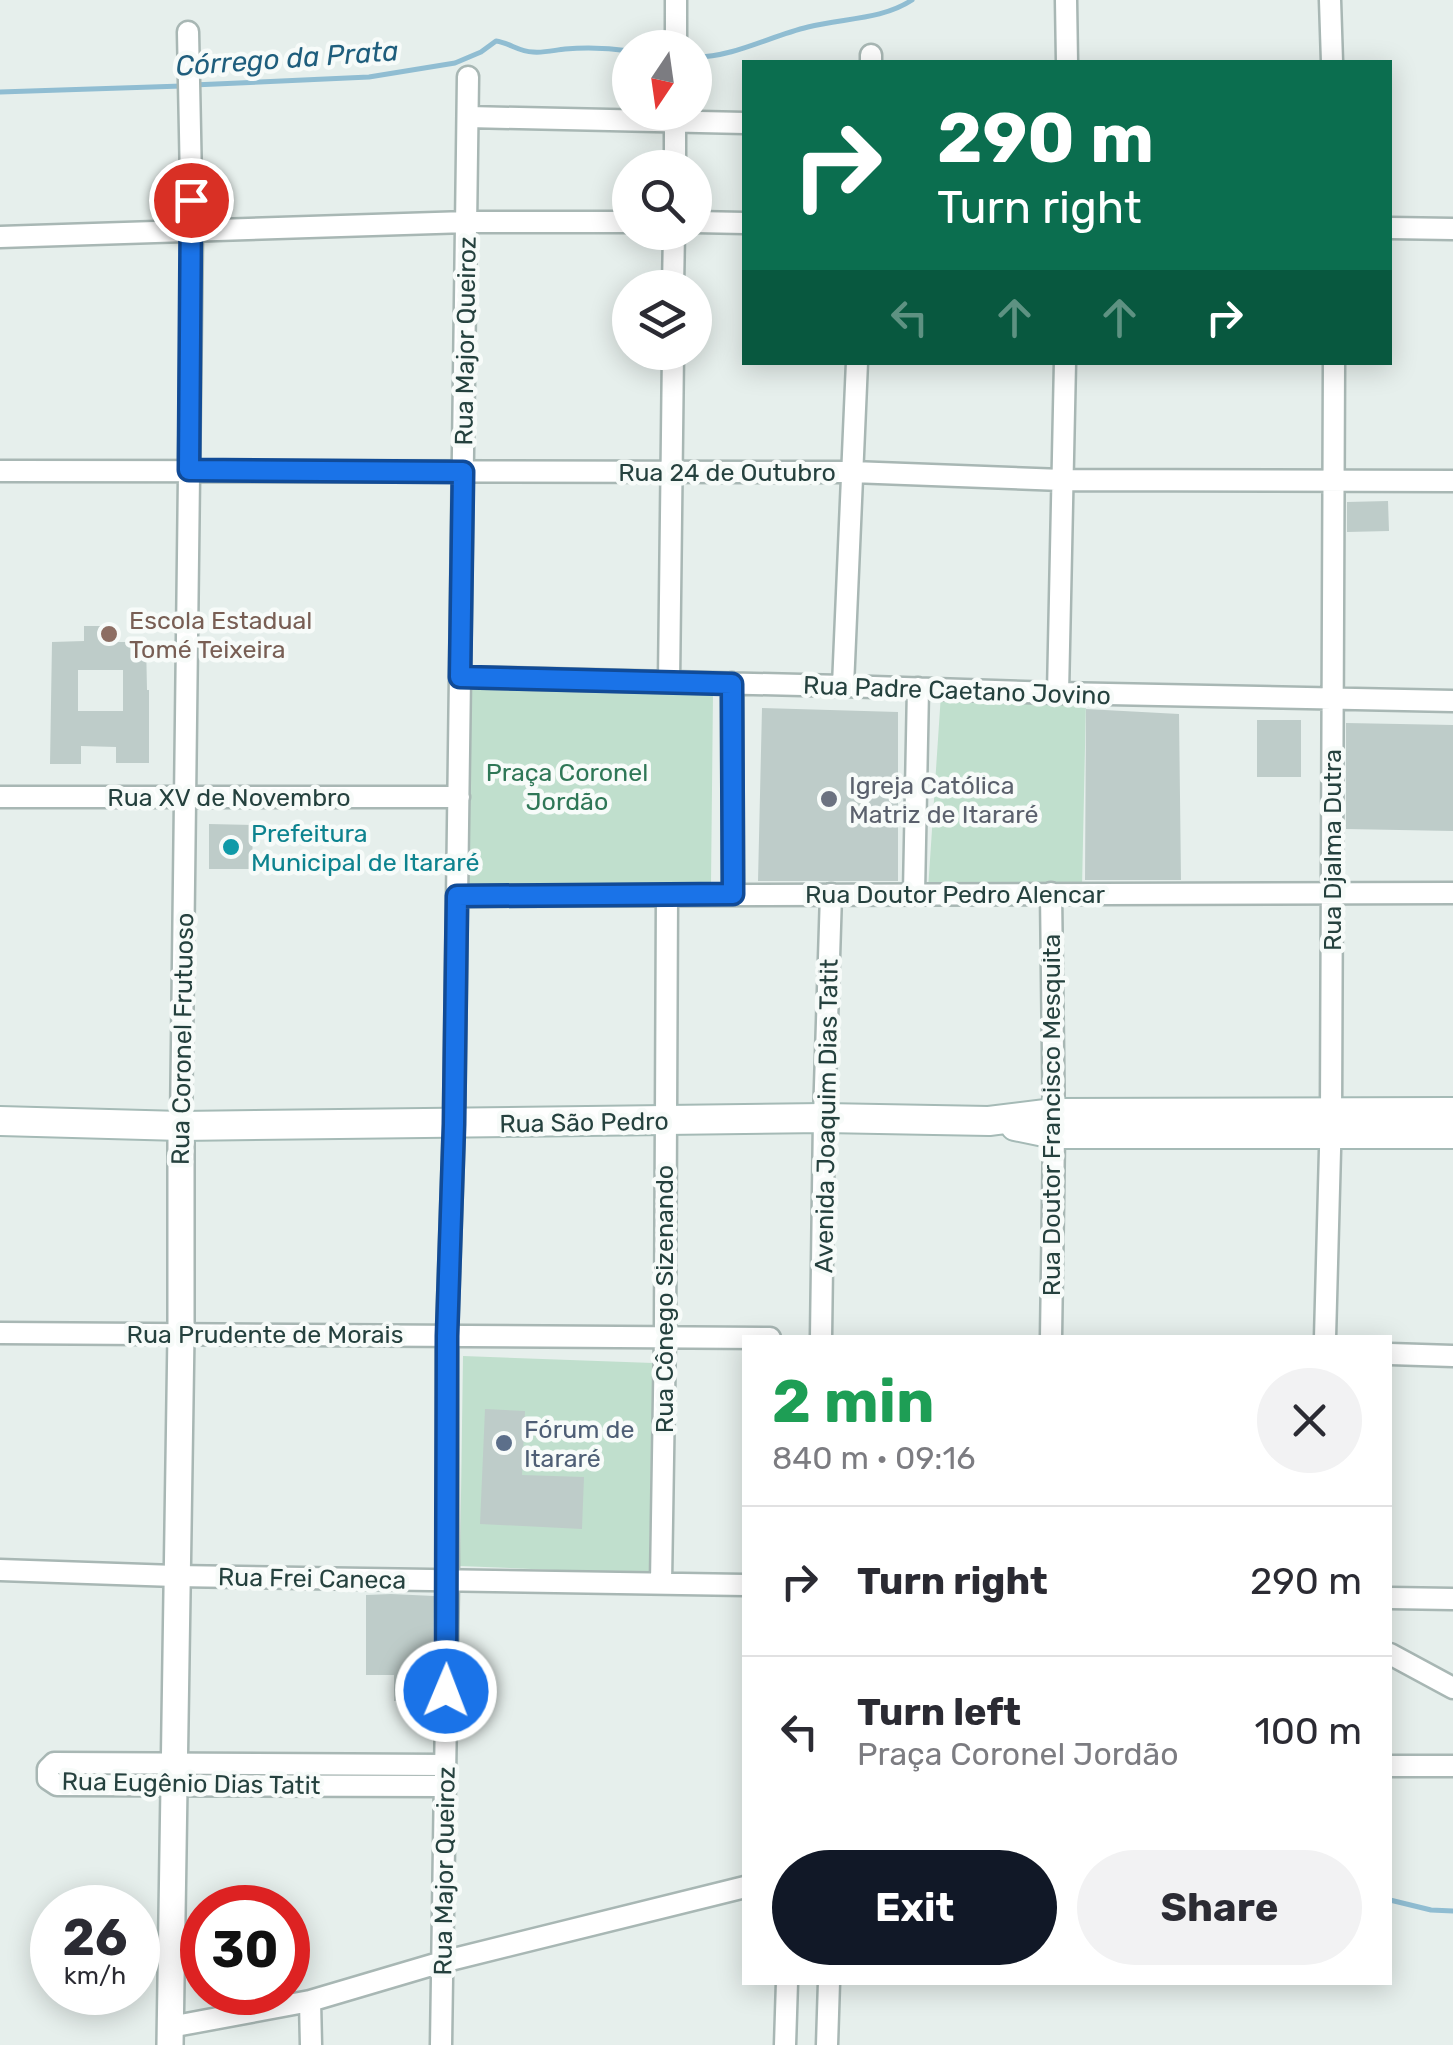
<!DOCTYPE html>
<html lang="en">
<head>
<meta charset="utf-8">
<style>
  :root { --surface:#fff; --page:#f2f2f3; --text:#2b2b33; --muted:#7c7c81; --line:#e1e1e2; --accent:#111827 }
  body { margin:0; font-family:Rubik,sans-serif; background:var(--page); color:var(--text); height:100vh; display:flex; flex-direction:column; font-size:38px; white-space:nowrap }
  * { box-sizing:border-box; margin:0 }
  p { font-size:32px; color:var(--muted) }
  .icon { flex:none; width:55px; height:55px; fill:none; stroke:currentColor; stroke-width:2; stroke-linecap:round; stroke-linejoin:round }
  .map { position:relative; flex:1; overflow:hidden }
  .side { position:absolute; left:742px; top:1335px; width:650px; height:650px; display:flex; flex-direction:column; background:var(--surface); border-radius:0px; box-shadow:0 5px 25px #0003 }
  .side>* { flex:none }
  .guide { position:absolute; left:742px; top:60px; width:650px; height:305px; border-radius:0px; box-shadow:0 5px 25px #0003; background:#0b6e4f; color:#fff; overflow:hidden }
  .needle { width:65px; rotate:193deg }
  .fabs { position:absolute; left:612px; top:30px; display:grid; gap:20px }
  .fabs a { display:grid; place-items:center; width:100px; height:100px; border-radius:50%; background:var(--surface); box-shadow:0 5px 25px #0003; font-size:50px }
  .speed { position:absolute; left:30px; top:1885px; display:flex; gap:20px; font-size:50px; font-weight:700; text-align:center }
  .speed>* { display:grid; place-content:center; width:130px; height:130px; border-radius:50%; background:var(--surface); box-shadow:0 5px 25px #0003; line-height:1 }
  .speed small { font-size:25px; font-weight:400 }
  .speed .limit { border:15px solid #d22; background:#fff; color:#111 }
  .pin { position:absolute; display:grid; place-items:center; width:85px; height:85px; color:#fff; margin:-42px; border:5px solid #fff; border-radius:50%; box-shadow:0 2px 10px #0007 }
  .me { position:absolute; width:110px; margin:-55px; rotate:1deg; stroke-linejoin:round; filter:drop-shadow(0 0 8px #0008) }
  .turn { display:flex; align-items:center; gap:35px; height:210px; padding:0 30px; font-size:45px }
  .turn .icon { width:130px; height:130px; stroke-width:2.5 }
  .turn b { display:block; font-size:70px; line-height:85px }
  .lanes { display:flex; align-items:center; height:95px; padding:0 30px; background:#0003; justify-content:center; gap:50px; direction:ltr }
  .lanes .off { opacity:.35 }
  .round { display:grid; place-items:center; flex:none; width:105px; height:105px; border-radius:52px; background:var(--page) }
  .overview { display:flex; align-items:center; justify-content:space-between; height:170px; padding:0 30px }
  h1 { font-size:60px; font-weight:700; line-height:75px; color:#1e9e55 }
  .button { display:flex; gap:20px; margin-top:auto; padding:20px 30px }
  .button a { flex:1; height:115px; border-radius:60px; background:var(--accent); color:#fff; font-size:40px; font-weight:700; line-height:115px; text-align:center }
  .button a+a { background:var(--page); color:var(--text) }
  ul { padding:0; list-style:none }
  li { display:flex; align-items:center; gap:30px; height:150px; padding:0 30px; border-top:2px solid var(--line) }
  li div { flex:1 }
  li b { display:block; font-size:38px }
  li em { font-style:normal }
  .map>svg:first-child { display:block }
  .green { fill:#c0dfcd }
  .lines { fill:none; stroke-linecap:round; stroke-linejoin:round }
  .stream { stroke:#90bdd2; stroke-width:5 }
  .building { fill:#beccc9; fill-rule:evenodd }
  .minor-casing { stroke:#a8b7b4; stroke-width:25 }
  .tertiary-casing { stroke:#a8b7b4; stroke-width:30 }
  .secondary-casing { stroke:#a5bab6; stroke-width:32 }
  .minor { stroke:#fff; stroke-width:20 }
  .tertiary { stroke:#fff; stroke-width:25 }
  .secondary { stroke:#fff; stroke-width:28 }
  .route-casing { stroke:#114b97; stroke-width:25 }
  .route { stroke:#1a73e8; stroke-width:18 }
  .education-dot { fill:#8d6e63; stroke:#f7fbf9; stroke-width:4 }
  .worship-dot { fill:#6b7280; stroke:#f7fbf9; stroke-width:4 }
  .culture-dot { fill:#0f9aa8; stroke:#f7fbf9; stroke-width:4 }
  .service-dot { fill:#5c6f8a; stroke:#f7fbf9; stroke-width:4 }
  .labels { text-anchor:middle; stroke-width:9; stroke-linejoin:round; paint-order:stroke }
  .street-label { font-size:25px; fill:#25413e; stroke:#f7fbf9 }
  .education-label { font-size:25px; fill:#785e54; stroke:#f7fbf9; text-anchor:start }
  .park-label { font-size:25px; fill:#2f7757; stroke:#f7fbf9 }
  .worship-label { font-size:25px; fill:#5b616d; stroke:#f7fbf9; text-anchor:start }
  .culture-label { font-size:25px; fill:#0d838f; stroke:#f7fbf9; text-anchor:start }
  .service-label { font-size:25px; fill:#4e5e75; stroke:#f7fbf9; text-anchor:start }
  .water-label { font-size:28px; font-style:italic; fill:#1f5e7d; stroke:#f7fbf9 }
</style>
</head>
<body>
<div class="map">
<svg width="1453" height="2045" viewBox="0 0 1453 2045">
  <rect width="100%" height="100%" fill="#e6efec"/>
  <path class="green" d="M469,686L713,694L711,884L469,885Z
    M941,694L1086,701L1082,888L928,890Z
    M463,1356L653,1363L649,1574L460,1566Z"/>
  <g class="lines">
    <path class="stream" d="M695,57C734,57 770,36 808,27C843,18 882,20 912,0
      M193,85L369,77L455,63L481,52L496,41C510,43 519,52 533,52C544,53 555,50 565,49C587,47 609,48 630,51
      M0,92L182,86
      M1390,1900L1431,1910L1453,1911"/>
  </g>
  <path class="building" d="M1388,501L1389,531L1347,532V502Z
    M84,626H116V642H146L147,690H149V763H116V747L81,746V764H50L52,642L84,641ZM78,670H123V711H78Z
    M762,708L898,712V881H758Z
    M1086,709L1179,714L1181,880H1085Z
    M1257,720H1301V777H1257Z
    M1346,723L1453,725V831L1346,829Z
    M209,824L253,825L252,869H209Z
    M485,1409L525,1411L522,1475L584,1477L582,1529L480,1524Z
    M391,1594L434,1596L432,1701H394V1675H366V1595Z"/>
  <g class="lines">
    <g class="minor-casing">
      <path id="minor" d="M1066,0L1067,62
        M1330,0L1332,62
        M676,48V0
        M871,62V55
        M468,117L745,123
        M675,168V112
        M695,222L745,223
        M1390,228L1453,229
        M0,237L467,222H630
        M673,288L674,232
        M0,471L852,472L1062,480L1453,481
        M460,677L843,686L1058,693L1453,701
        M669,681L673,352
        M732,683L733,894
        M843,686L857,362
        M1058,693L1065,362
        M0,797H459
        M914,893L918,688
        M457,896L1453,893
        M181,1126L192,232L188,32
        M0,1333L770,1338
        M821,1338L824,1118L831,894
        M1051,1338L1054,1134L1051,893
        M1325,1338L1331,1113L1334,362
        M1390,1354L1453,1356
        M0,1570L175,1576L745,1585
        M661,1582L665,1335L667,895
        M1390,1598L1453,1599
        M1390,1654L1453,1688
        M1390,1766H1453
        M445,1786L57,1785L48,1779V1769L54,1763L445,1765
        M310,2001L311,2045
        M170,2027L310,2001L442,1962L745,1887
        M441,2045L448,1579L447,1336L454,1124L468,77
        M785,2045L787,1982
        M827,2045L829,1982"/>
    </g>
    <g class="tertiary-casing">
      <path id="tertiary" d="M170,2045L181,1334V1126"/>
    </g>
    <g class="secondary-casing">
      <path id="secondary" d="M0,1121L181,1126L824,1118L989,1121L1054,1113L1453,1112
        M1015,1126L1054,1134H1453"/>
    </g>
    <use href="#minor" class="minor"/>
    <use href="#tertiary" class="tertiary"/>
    <use href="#secondary" class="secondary"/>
  </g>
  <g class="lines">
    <g class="route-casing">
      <path id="route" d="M191,200L189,470L463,472L460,677L732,684L733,894L457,896L454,1124L447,1336L446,1691"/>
    </g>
    <use href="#route" class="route"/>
  </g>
  <circle class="education-dot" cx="109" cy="634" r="10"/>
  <circle class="worship-dot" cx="829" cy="799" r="10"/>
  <circle class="culture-dot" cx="231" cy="847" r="10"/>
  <circle class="service-dot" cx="504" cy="1443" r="10"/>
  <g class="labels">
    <g class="street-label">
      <text transform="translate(465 341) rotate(-89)" y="9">Rua Major Queiroz</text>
      <text x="727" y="481">Rua 24 de Outubro</text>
      <text transform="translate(957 690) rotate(2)" y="9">Rua Padre Caetano Jovino</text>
      <text x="229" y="806">Rua XV de Novembro</text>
      <text transform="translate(1332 850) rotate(-90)" y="9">Rua Djalma Dutra</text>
      <text x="955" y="903">Rua Doutor Pedro Alencar</text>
      <text transform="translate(182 1039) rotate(-89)" y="9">Rua Coronel Frutuoso</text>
      <text transform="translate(1051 1115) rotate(-90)" y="9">Rua Doutor Francisco Mesquita</text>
      <text transform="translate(826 1116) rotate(-89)" y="9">Avenida Joaquim Dias Tatit</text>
      <text transform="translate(584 1122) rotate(-1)" y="9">Rua São Pedro</text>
      <text transform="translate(664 1299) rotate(-90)" y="9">Rua Cônego Sizenando</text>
      <text x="265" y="1343">Rua Prudente de Morais</text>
      <text transform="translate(312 1578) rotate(1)" y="9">Rua Frei Caneca</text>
      <text transform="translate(191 1783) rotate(1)" y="9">Rua Eugênio Dias Tatit</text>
      <text transform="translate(444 1871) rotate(-89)" y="9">Rua Major Queiroz</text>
    </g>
    <g class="education-label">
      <text x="129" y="629">Escola Estadual<tspan x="129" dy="29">Tomé Teixeira</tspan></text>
    </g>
    <g class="park-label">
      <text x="567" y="781">Praça Coronel<tspan x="567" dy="29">Jordão</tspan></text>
    </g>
    <g class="worship-label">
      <text x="849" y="794">Igreja Católica<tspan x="849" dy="29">Matriz de Itararé</tspan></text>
    </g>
    <g class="culture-label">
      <text x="251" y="842">Prefeitura<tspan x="251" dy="29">Municipal de Itararé</tspan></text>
    </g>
    <g class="service-label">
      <text x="524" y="1438">Fórum de<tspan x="524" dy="29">Itararé</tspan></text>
    </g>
    <g class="water-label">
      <text transform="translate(287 58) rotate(-4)" y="10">Córrego da Prata</text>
    </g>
  </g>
</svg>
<div class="fabs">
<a><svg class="needle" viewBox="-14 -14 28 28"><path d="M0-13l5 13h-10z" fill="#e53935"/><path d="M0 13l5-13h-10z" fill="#7c7c81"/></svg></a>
<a><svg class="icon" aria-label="search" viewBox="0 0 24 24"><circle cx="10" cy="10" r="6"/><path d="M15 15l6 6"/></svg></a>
<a><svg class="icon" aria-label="layers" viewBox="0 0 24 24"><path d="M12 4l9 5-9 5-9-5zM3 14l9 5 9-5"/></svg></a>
</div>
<div class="speed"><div>26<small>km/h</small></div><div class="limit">30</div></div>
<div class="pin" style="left:191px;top:200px;background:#d93025"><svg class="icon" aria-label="arrive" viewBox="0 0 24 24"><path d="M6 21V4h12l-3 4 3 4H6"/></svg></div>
<svg class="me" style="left:446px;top:1691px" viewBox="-20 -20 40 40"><circle r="17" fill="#1a73e8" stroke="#fff" stroke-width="3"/><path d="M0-11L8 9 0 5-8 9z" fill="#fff"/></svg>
<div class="guide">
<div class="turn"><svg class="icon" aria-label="right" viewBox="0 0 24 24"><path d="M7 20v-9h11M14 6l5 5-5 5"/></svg><div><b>290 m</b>Turn right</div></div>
<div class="lanes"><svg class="icon off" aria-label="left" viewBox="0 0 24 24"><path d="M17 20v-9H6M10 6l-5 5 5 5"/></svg><svg class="icon off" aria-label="ahead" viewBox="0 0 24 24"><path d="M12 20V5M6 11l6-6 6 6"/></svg><svg class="icon off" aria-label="ahead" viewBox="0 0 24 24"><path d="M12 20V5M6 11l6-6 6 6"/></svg><svg class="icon" aria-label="right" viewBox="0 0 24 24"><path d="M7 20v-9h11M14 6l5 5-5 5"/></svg></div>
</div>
<section class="side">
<div class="overview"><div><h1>2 min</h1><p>840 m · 09:16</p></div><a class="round"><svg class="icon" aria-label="close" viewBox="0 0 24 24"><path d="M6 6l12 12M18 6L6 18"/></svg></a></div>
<ul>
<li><svg class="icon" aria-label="right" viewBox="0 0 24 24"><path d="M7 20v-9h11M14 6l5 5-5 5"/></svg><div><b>Turn right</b></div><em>290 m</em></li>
<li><svg class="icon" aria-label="left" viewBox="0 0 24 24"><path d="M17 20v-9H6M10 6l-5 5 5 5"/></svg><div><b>Turn left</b><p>Praça Coronel Jordão</p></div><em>100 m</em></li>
</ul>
<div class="button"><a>Exit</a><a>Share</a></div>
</section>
</div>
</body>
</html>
